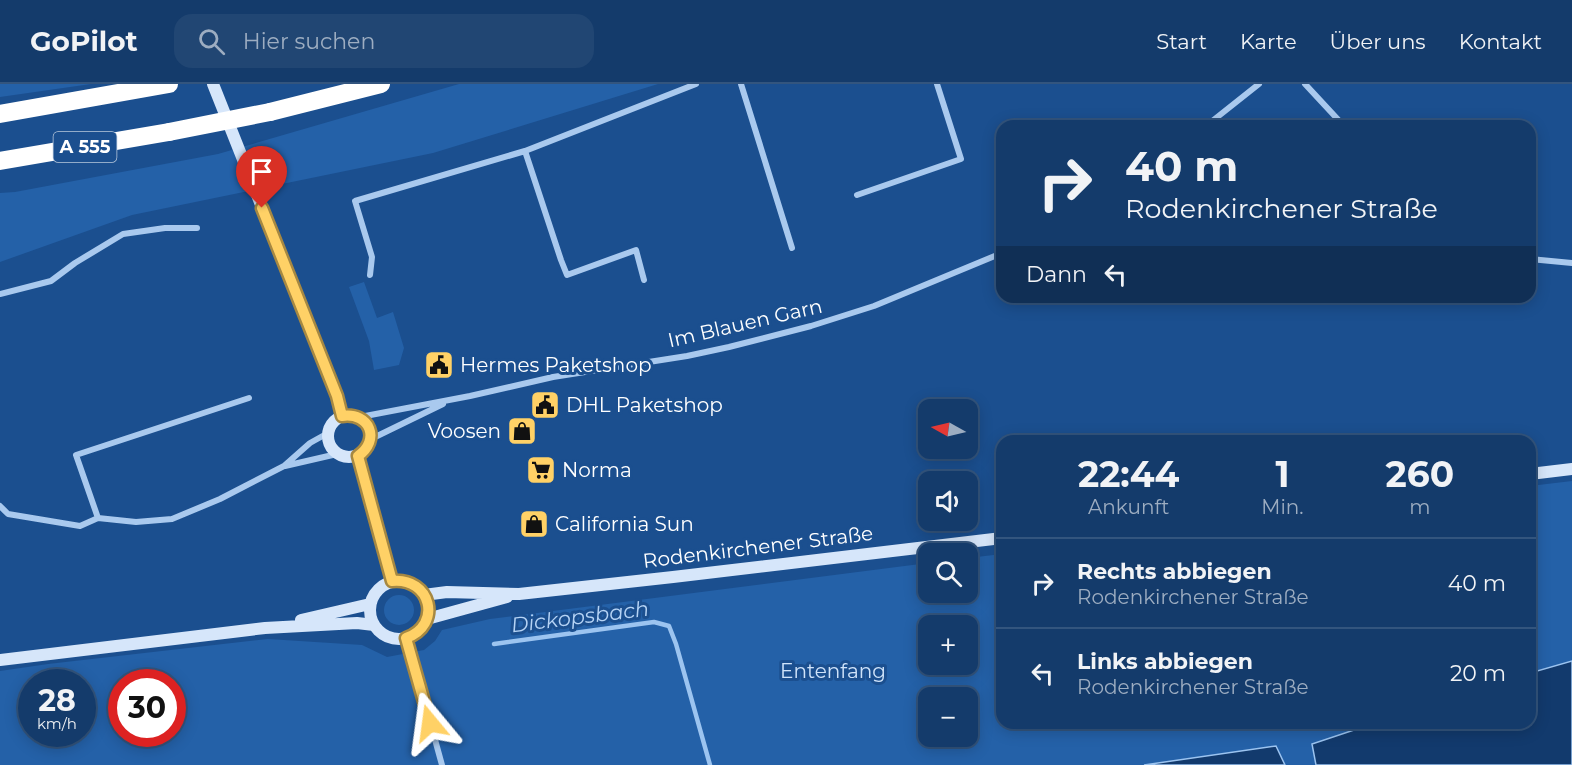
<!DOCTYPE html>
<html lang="de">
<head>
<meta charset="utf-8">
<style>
  :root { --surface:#143b6b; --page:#214673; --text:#f1f3f6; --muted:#9dadc1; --line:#33557e }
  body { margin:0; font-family:Montserrat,sans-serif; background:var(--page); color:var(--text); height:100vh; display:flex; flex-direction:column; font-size:22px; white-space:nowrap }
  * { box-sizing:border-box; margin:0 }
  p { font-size:20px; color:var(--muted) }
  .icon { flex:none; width:33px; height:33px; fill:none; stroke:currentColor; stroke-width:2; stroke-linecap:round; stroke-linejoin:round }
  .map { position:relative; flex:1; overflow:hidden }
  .side { position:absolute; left:996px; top:351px; width:540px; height:294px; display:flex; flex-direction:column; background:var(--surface); border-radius:18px; box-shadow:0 3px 15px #0003,0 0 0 2px var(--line) }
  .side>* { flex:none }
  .top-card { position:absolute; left:996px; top:36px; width:540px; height:183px; border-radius:18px; box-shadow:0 3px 15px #0003,0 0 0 2px var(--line); background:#143b6b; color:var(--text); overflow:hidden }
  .needle { width:39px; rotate:278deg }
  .fabs { position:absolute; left:918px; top:315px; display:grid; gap:12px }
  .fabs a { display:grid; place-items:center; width:60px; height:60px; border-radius:12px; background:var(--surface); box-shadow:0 3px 15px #0003,0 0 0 2px var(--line); font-size:30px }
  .speed { position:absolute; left:18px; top:585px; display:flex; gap:12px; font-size:30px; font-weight:700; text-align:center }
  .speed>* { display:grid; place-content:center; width:78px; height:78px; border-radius:50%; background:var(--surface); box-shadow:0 3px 15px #0003,0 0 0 2px var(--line); line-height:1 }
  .speed small { font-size:15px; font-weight:400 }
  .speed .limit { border:9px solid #d22; background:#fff; color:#111 }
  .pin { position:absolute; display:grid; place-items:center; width:51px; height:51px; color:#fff; margin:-62px -26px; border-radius:50% 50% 50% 0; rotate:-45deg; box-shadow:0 0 6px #0007 }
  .pin .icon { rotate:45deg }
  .me { position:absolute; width:66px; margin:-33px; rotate:344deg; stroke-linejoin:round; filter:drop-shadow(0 0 4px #0008) }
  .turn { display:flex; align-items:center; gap:21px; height:126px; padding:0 30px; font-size:27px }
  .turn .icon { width:78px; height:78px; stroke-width:2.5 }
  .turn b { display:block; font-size:42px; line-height:51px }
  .then { display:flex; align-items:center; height:57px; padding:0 30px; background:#0003; gap:12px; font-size:22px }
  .eta { display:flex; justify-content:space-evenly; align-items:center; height:102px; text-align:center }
  .eta b { font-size:36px; font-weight:700; line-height:42px }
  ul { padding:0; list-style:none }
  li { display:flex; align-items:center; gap:18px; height:90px; padding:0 30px; border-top:2px solid var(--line) }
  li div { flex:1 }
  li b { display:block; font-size:22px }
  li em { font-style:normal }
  header { display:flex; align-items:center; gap:36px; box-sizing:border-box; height:84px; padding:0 30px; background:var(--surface); border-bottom:2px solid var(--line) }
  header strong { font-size:28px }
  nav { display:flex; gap:33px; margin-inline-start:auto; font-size:21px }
  .search { width:420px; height:54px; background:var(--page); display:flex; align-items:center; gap:15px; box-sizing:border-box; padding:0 21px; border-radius:18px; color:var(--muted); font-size:22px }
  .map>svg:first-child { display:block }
  .green { fill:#2461a8; fill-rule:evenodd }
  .water { fill:#123a6d; stroke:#9cc4f0; stroke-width:1.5 }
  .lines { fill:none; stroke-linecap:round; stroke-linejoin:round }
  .stream { stroke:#9cc4f0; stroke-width:4.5 }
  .street { stroke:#a9c9ee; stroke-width:6 }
  .secondary { stroke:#d6e6fa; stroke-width:12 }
  .highway { stroke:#fff; stroke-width:18 }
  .highway-bridge { stroke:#fff; stroke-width:18 }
  .route-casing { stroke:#a68842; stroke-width:15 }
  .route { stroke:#ffd166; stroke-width:10 }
  .labels { text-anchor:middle; stroke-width:6; stroke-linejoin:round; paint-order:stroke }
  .shield { fill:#1b4f8f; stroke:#bbcadd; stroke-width:1.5 }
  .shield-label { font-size:18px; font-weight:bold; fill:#fff }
  .street-label { font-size:20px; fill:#fff; stroke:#1b4f8f }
  .poi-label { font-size:20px; fill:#fff; stroke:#1b4f8f; text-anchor:start }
  .park-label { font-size:20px; fill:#cfe3fa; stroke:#1b4f8f }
  .water-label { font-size:21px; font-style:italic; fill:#b5d3f5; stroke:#1b4f8f }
</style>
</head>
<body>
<header>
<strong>GoPilot</strong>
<div class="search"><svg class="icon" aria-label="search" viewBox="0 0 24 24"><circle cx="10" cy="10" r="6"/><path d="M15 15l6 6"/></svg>Hier suchen</div>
<nav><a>Start</a><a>Karte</a><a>Über uns</a><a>Kontakt</a></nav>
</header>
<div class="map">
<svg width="1572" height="681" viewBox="0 0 1572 681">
  <rect width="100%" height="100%" fill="#1b4f8f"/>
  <path class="green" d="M0,0H91L0,13Z
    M459,0H658L433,69L132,131L0,178V109L15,108L218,70Z
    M364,198L377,234L393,228L404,264L399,281L374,286L369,257L349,203Z
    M1572,397V681H0V587L48,580L268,555L362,561L387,573L424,566L435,557L442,546L490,535L928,479V508H968V474L1002,470V639H1530V402ZM928,542H968V580H928ZM32,598H82V650H32ZM122,598H172V650H122ZM928,614H968V652H928Z
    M384 526a15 15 0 1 1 30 0a15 15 0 1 1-30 0Z"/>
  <path class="water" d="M1572,577V681H1316L1312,660L1375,639H1530V589Z
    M1276,662L1285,681H1144Z"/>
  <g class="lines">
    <path class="stream" d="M494,560L654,538L669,542L676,560L710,681"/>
    <path class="street" d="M741,0L792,164
      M1305,0L1344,42
      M1206,42L1259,0
      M525,67L561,176L567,191L636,166L644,196
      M857,111L961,75L937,0
      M1530,175L1572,179
      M370,191L372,173L355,117L525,67L696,0
      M0,210L51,197L75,179L123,150L165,144H197
      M360,333L470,312L553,293L687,272L729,263L811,242L874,222L1002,169
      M371,355L443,320
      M285,382L337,370
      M0,422L8,430L80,442L98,434L136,438L172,435L220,415L284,382L310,359L328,349
      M98,434L76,371L249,314
      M407,554L442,681"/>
    <path class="secondary" d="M213,0L337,312L343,332
      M328 352a21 21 0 1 1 42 0a21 21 0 1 1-42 0Z
      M358,372L392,497
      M1530,390L1572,385
      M370 526a29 29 0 1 1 58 0a29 29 0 1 1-58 0Z
      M424,511L447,508L519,510L673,493L1002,454
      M427,535L507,513
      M301,536L370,520
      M0,576L265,544L357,539L374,541"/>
    <path class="highway" d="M270,28L381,0
      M0,30L169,0
      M0,77L169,48"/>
    <path class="highway-bridge" d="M169,48L270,28"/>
  </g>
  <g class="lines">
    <g class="route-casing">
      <path id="route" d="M262,124L337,312L342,332C370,328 381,356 358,372L392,497C431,493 443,541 406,554L430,639"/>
    </g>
    <use href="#route" class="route"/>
  </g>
  <defs>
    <g id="civic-square" transform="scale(1.5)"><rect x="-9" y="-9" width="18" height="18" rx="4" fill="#ffd166" stroke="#1b4f8f"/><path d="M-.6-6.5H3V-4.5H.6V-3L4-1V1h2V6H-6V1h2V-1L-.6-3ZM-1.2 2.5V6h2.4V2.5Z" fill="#111"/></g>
    <g id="shop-square" transform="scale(1.5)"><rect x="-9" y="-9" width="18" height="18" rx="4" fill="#ffd166" stroke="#1b4f8f"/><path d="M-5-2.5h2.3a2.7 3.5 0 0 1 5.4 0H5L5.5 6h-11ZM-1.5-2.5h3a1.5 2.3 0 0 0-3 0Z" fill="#111"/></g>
    <g id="supermarket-square" transform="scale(1.5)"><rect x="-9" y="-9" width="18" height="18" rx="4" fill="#ffd166" stroke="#1b4f8f"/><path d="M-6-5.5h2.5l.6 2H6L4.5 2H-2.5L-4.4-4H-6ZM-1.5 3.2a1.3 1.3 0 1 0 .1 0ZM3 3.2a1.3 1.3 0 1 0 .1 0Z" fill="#111"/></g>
  </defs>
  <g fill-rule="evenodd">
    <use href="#civic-square" x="439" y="281"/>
    <use href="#civic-square" x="545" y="321"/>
    <use href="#shop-square" x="522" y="347"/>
    <use href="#supermarket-square" x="541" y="386"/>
    <use href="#shop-square" x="534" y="440"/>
  </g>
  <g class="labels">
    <rect class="shield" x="53.5" y="48" width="63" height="30" rx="4.5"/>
    <g class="shield-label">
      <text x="85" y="69">A 555</text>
    </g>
    <g class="street-label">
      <text transform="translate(745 239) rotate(-13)" y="7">Im Blauen Garn</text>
      <text transform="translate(758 463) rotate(-7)" y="7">Rodenkirchener Straße</text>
    </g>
    <g class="poi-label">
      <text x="460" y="288">Hermes Paketshop</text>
      <text x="566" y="328">DHL Paketshop</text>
      <text x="501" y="354" text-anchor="end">Voosen</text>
      <text x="562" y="393">Norma</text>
      <text x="555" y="447">California Sun</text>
    </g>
    <g class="park-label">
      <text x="833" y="594">Entenfang</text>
    </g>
    <g class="water-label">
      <text transform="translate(580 533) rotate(-7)" y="7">Dickopsbach</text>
    </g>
  </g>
</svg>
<div class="fabs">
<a><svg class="needle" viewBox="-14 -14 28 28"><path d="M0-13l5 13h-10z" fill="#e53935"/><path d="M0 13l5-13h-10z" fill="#9dadc1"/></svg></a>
<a><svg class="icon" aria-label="sound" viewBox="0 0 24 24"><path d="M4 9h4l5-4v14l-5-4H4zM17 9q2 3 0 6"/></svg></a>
<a><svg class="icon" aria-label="search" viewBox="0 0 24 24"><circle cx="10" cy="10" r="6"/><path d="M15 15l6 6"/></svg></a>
<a>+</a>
<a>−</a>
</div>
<div class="speed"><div>28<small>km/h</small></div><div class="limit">30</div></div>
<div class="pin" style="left:262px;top:124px;background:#d93025"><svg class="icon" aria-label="arrive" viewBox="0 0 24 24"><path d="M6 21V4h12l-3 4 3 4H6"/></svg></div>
<svg class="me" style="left:430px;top:639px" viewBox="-20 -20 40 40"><path d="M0-17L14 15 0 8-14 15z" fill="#ffd166" stroke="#fff" stroke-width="4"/></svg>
<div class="top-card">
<div class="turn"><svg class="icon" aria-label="right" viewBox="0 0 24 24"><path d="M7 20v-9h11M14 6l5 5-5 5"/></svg><div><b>40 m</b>Rodenkirchener Straße</div></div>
<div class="then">Dann<svg class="icon" aria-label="left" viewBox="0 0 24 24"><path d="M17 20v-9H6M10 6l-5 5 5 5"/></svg></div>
</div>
<section class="side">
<div class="eta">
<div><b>22:44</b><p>Ankunft</p></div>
<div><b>1</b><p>Min.</p></div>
<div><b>260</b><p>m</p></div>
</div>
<ul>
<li><svg class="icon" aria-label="right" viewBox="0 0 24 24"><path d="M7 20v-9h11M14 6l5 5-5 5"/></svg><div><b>Rechts abbiegen</b><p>Rodenkirchener Straße</p></div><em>40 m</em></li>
<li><svg class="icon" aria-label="left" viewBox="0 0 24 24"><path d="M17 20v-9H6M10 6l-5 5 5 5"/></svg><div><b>Links abbiegen</b><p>Rodenkirchener Straße</p></div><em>20 m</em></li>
</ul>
</section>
</div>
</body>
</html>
